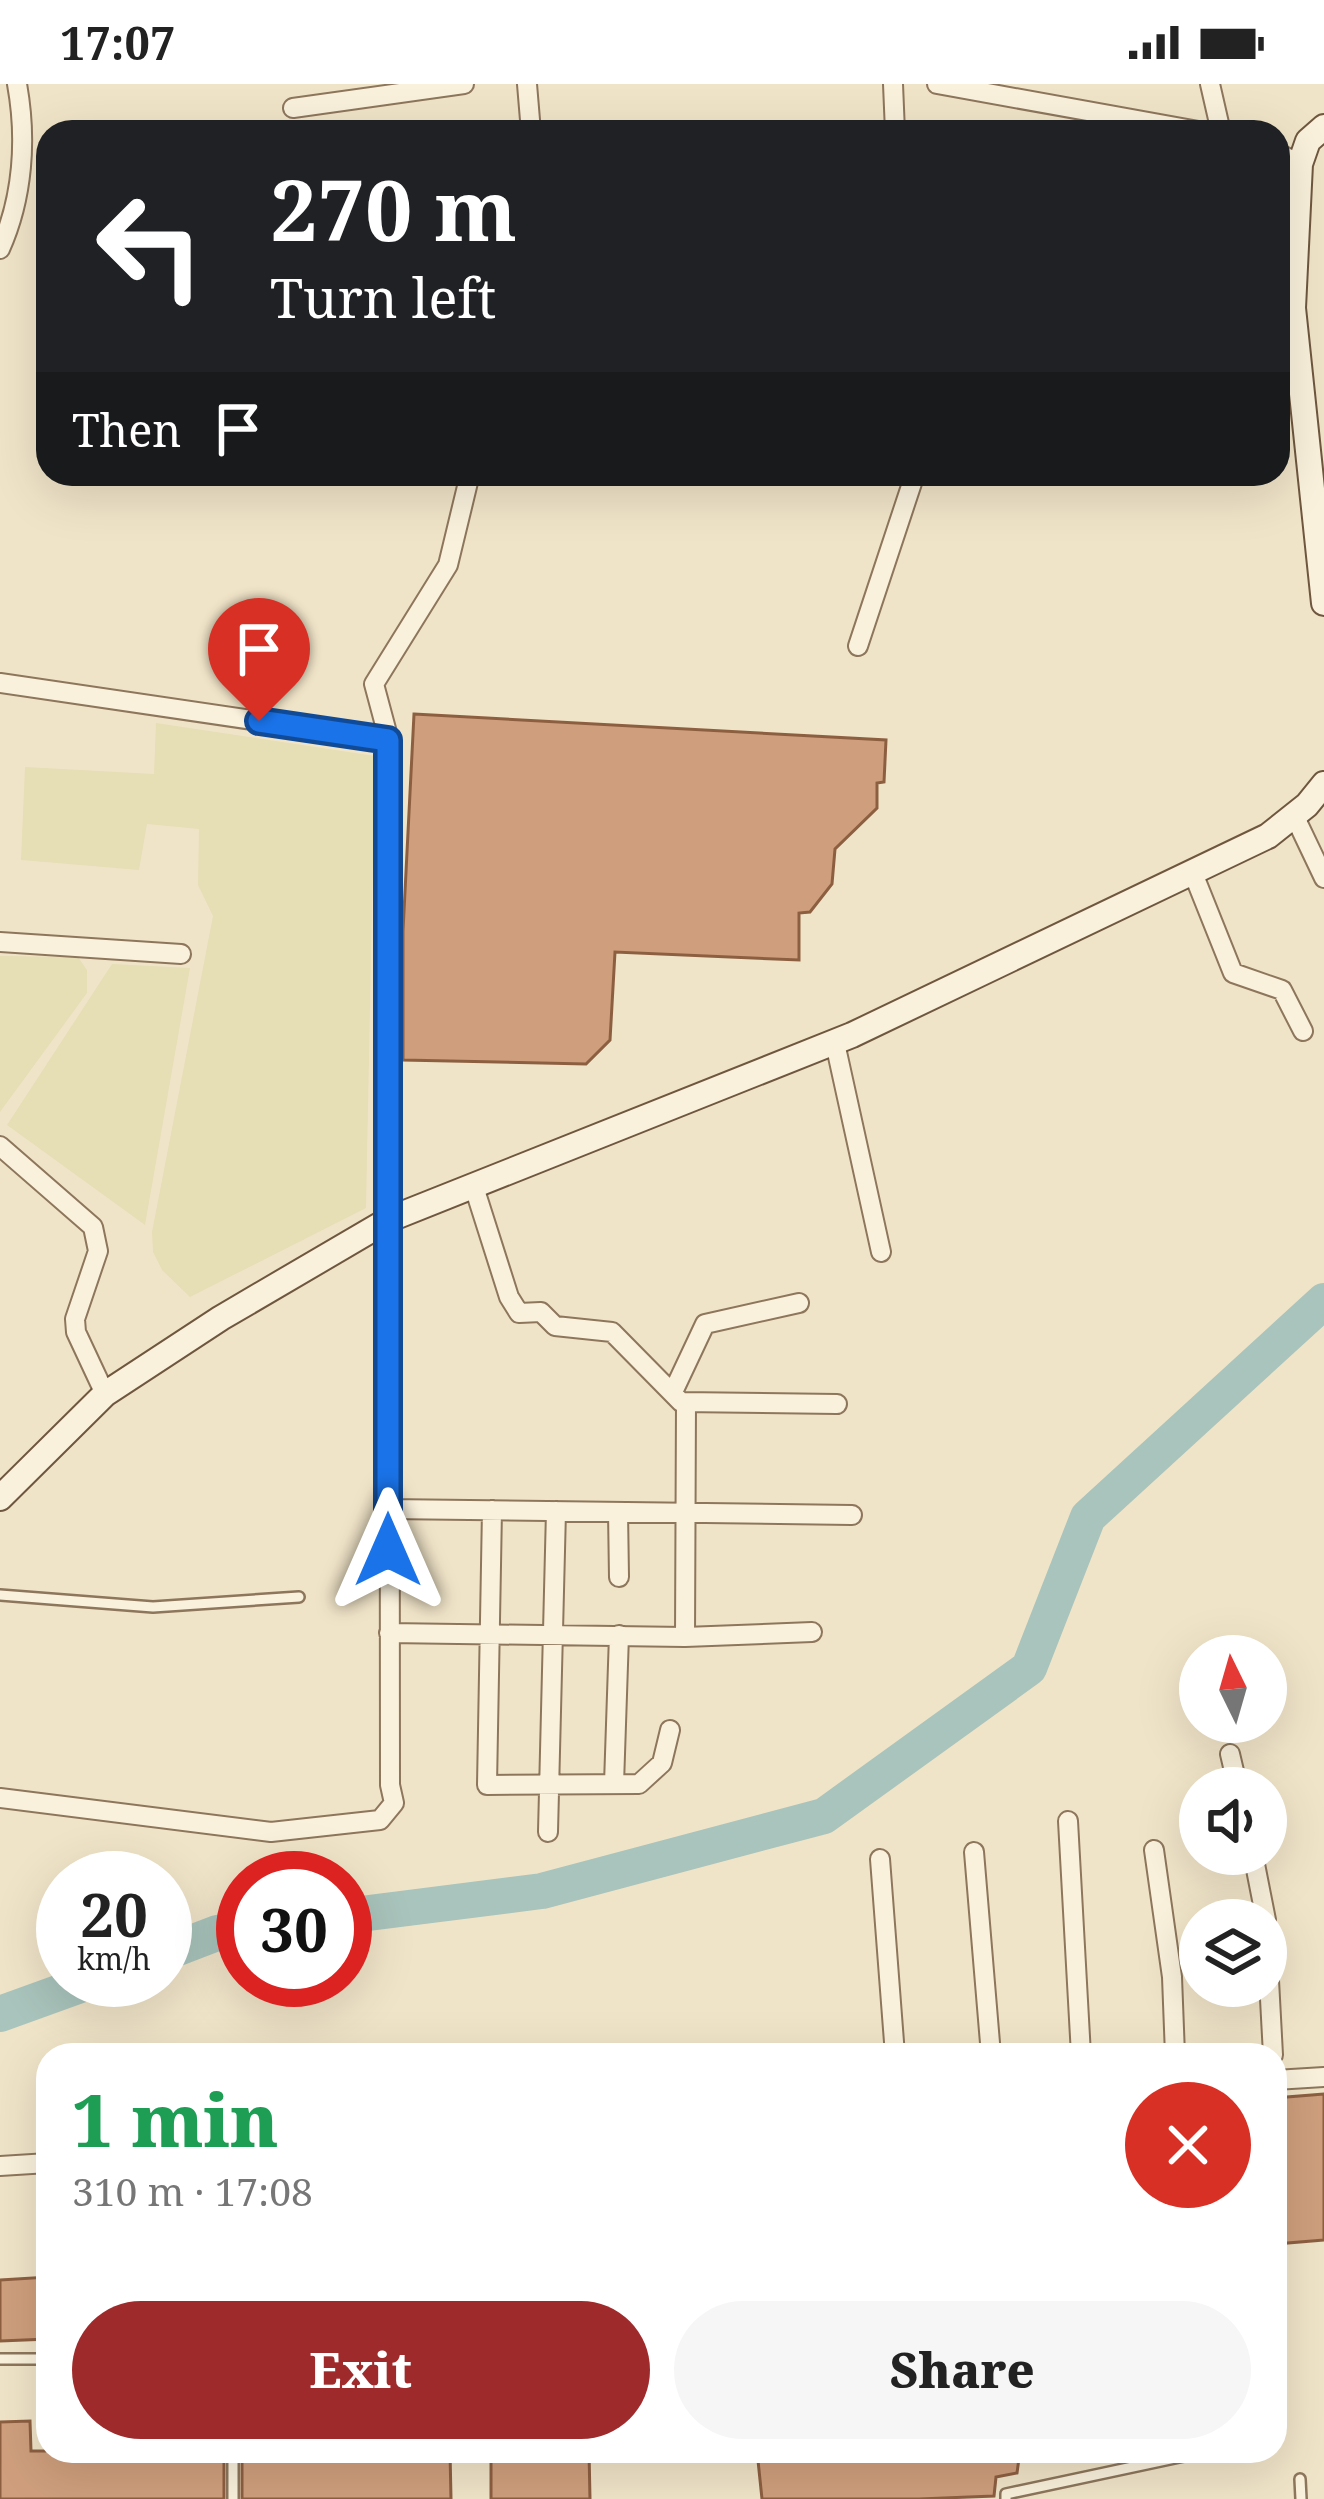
<!DOCTYPE html>
<html lang="en">
<head>
<meta charset="utf-8">
<style>
  :root { --surface:#fff; --page:#f6f6f6; --text:#222; --muted:#767676; --accent:#9e2a2b }
  body { margin:0; font-family:"Noto Serif",serif; background:var(--page); color:var(--text); height:100vh; display:flex; flex-direction:column; font-size:45px; white-space:nowrap }
  * { box-sizing:border-box; margin:0 }
  p { font-size:39px; color:var(--muted) }
  .icon { flex:none; width:66px; height:66px; fill:none; stroke:currentColor; stroke-width:2; stroke-linecap:round; stroke-linejoin:round }
  .map { position:relative; flex:1; overflow:hidden }
  .panel { position:absolute; left:36px; top:1959px; width:1251px; height:420px; display:flex; flex-direction:column; background:var(--surface); border-radius:36px; box-shadow:0 12px 48px #0002 }
  .panel>* { flex:none }
  .top-card { position:absolute; left:36px; top:36px; width:1254px; height:366px; border-radius:36px; box-shadow:0 12px 48px #0002; background:#202124; color:#fff; overflow:hidden }
  .needle { width:78px; rotate:355deg }
  .fabs { position:absolute; left:1179px; top:1551px; display:grid; gap:24px }
  .fabs a { display:grid; place-items:center; width:108px; height:108px; border-radius:50%; background:var(--surface); box-shadow:0 12px 48px #0002; font-size:60px }
  .speed { position:absolute; left:36px; top:1767px; display:flex; gap:24px; font-size:60px; font-weight:700; text-align:center }
  .speed>* { display:grid; place-content:center; width:156px; height:156px; border-radius:50%; background:var(--surface); box-shadow:0 12px 48px #0002; line-height:1 }
  .speed small { font-size:30px; font-weight:400 }
  .speed .limit { border:18px solid #d22; background:#fff; color:#111 }
  .pin { position:absolute; display:grid; place-items:center; width:102px; height:102px; color:#fff; margin:-123px -51px; border-radius:50% 50% 50% 0; rotate:-45deg; box-shadow:0 0 12px #0007 }
  .pin .icon { rotate:45deg }
  .me { position:absolute; width:132px; margin:-66px; rotate:0deg; stroke-linejoin:round; filter:drop-shadow(0 0 9px #0008) }
  .turn { display:flex; align-items:center; gap:42px; height:252px; padding:0 36px; font-size:54px }
  .turn .icon { width:156px; height:156px; stroke-width:2.5 }
  .turn b { display:block; font-size:84px; line-height:102px }
  .then { display:flex; align-items:center; height:114px; padding:0 36px; background:#0003; gap:24px; font-size:45px }
  .round { display:grid; place-items:center; flex:none; width:126px; height:126px; border-radius:63px; background:var(--page) }
  .head { display:flex; align-items:center; justify-content:space-between; height:204px; padding:0 36px }
  h1 { font-size:72px; font-weight:800; line-height:90px; color:#1e9e55 }
  .cta { display:flex; gap:24px; margin-top:auto; padding:24px 36px }
  .cta a { flex:1; height:138px; border-radius:72px; background:var(--accent); color:#fff; font-size:48px; font-weight:800; line-height:138px; text-align:center }
  .cta a+a { background:var(--page); color:var(--text) }
  .status { display:flex; justify-content:space-between; align-items:center; height:84px; padding:0 60px; background:var(--surface); direction:ltr }
  .status svg { height:33px; fill:currentColor }
  .map>svg:first-child { display:block }
  .farmland { fill:#e6deb5 }
  .lines { fill:none; stroke-linecap:round; stroke-linejoin:round }
  .river { stroke:#a9c4bc; stroke-width:36 }
  .building { fill:#cf9f7d; stroke:#8d5f41; stroke-width:3 }
  .lane-casing { stroke:#8d765c; stroke-width:14 }
  .street-casing { stroke:#8d765c; stroke-width:22 }
  .secondary-casing { stroke:#6f573f; stroke-width:28 }
  .lane { stroke:#faf1dc; stroke-width:9 }
  .street { stroke:#faf1dc; stroke-width:18 }
  .secondary { stroke:#faf1dc; stroke-width:24 }
  .route-casing { stroke:#114b97; stroke-width:30 }
  .route { stroke:#1a73e8; stroke-width:21 }
</style>
</head>
<body>
<div class="status"><b>17:07</b><svg viewBox="0 0 49 12"><path d="M0 12V9h3v3zM5 12V6h3v6zM10 12V3h3v9zM15 12V0h3v12zM26 1h20v11H26zM47 4h2v5h-2z"/></svg></div>
<div class="map">
<svg width="1324" height="2415" viewBox="0 0 1324 2415">
  <rect width="100%" height="100%" fill="#f0e4c8"/>
  <path class="farmland" d="M156,639L375,672L366,1124L190,1213L162,1186L153,1168L152,1148L213,832L198,801L199,745L147,740L139,786L21,776L25,683L154,690Z
    M0,872L78,873L87,886V909L0,1028Z
    M112,880L190,884L145,1141L7,1041Z"/>
  <g class="lines">
    <path class="river" d="M345,1832L542,1807L824,1732L1029,1584L1088,1433L1324,1217
      M165,1869L217,1849L243,1845
      M0,1930L94,1896"/>
  </g>
  <path class="building" d="M414,630L886,656L884,698L877,699V724L835,765L832,800L810,828L799,829V876L615,868L610,956L586,980L403,976V847Z
    M1324,2010V2156L1275,2160V2014Z
    M48,2193V2255L0,2257V2196Z
    M30,2337L31,2367H224V2415H0V2338Z
    M242,2367H450L451,2415H242Z
    M491,2367H589L590,2415H491Z
    M757,2367H1020L1017,2389L996,2393L994,2412L919,2415H762Z"/>
  <g class="lines">
    <g class="lane-casing">
      <path id="lane" d="M0,1511L153,1523L299,1513
        M0,2275H48
        M1300,2395L1301,2415
        M233,2415V2367
        M1006,2415V2410L1189,2371"/>
    </g>
    <g class="street-casing">
      <path id="street" d="M527,0L531,48
        M893,0L895,48
        M937,0L1204,48
        M1210,0L1221,48
        M293,24L464,0
        M1278,69L1300,80
        M0,165C23,114 27,55 17,0
        M858,562L915,390
        M0,599L389,656L390,1701L394,1719L380,1736L271,1748L0,1714
        M389,656L374,600L448,481L470,390
        M1294,731L1324,794
        M1193,789L1233,889L1282,906L1303,947
        M0,858L181,870
        M835,959L881,1168
        M0,1062L93,1143L98,1167L75,1235L76,1248L105,1310
        M475,1106L509,1213L519,1229L541,1228L555,1242L612,1248L681,1318L837,1320
        M673,1308L705,1240L799,1219
        M388,1425L852,1431
        M492,1426L487,1701L639,1700L662,1679L670,1646
        M618,1428L619,1493
        M389,1549L685,1553L812,1548
        M685,1553L686,1319
        M1230,1670L1238,1704
        M614,1700L619,1551
        M1068,1737L1081,1971
        M548,1748L556,1427
        M1154,1766L1172,1893L1175,1971
        M974,1768L991,1971
        M1253,1770L1266,1836
        M880,1775L895,1971
        M1266,1840L1273,1971
        M1275,1996L1324,1993
        M0,2082L48,2079"/>
    </g>
    <g class="secondary-casing">
      <path id="secondary" d="M1324,43L1308,57L1300,80L1293,224L1324,519
        M0,1414L105,1310L221,1234L390,1135L852,951L1268,752L1307,721L1324,700"/>
    </g>
    <use href="#lane" class="lane"/>
    <use href="#street" class="street"/>
    <use href="#secondary" class="secondary"/>
  </g>
  <g class="lines">
    <g class="route-casing">
      <path id="route" d="M259,637L388,656V1466"/>
    </g>
    <use href="#route" class="route"/>
  </g>
</svg>
<div class="fabs">
<a><svg class="needle" viewBox="-14 -14 28 28"><path d="M0-13l5 13h-10z" fill="#e53935"/><path d="M0 13l5-13h-10z" fill="#767676"/></svg></a>
<a><svg class="icon" aria-label="sound" viewBox="0 0 24 24"><path d="M4 9h4l5-4v14l-5-4H4zM17 9q2 3 0 6"/></svg></a>
<a><svg class="icon" aria-label="layers" viewBox="0 0 24 24"><path d="M12 4l9 5-9 5-9-5zM3 14l9 5 9-5"/></svg></a>
</div>
<div class="speed"><div>20<small>km/h</small></div><div class="limit">30</div></div>
<div class="pin" style="left:259px;top:637px;background:#d93025"><svg class="icon" aria-label="arrive" viewBox="0 0 24 24"><path d="M6 21V4h12l-3 4 3 4H6"/></svg></div>
<svg class="me" style="left:388px;top:1466px" viewBox="-20 -20 40 40"><path d="M0-17L14 15 0 8-14 15z" fill="#1a73e8" stroke="#fff" stroke-width="4"/></svg>
<div class="top-card">
<div class="turn"><svg class="icon" aria-label="left" viewBox="0 0 24 24"><path d="M17 20v-9H6M10 6l-5 5 5 5"/></svg><div><b>270 m</b>Turn left</div></div>
<div class="then">Then<svg class="icon" aria-label="arrive" viewBox="0 0 24 24"><path d="M6 21V4h12l-3 4 3 4H6"/></svg></div>
</div>
<section class="panel">
<div class="head"><div><h1>1 min</h1><p>310 m · 17:08</p></div><a class="round" style="background:#d93025;color:#fff"><svg class="icon" aria-label="close" viewBox="0 0 24 24"><path d="M6 6l12 12M18 6L6 18"/></svg></a></div>
<div class="cta"><a>Exit</a><a>Share</a></div>
</section>
</div>
</body>
</html>
